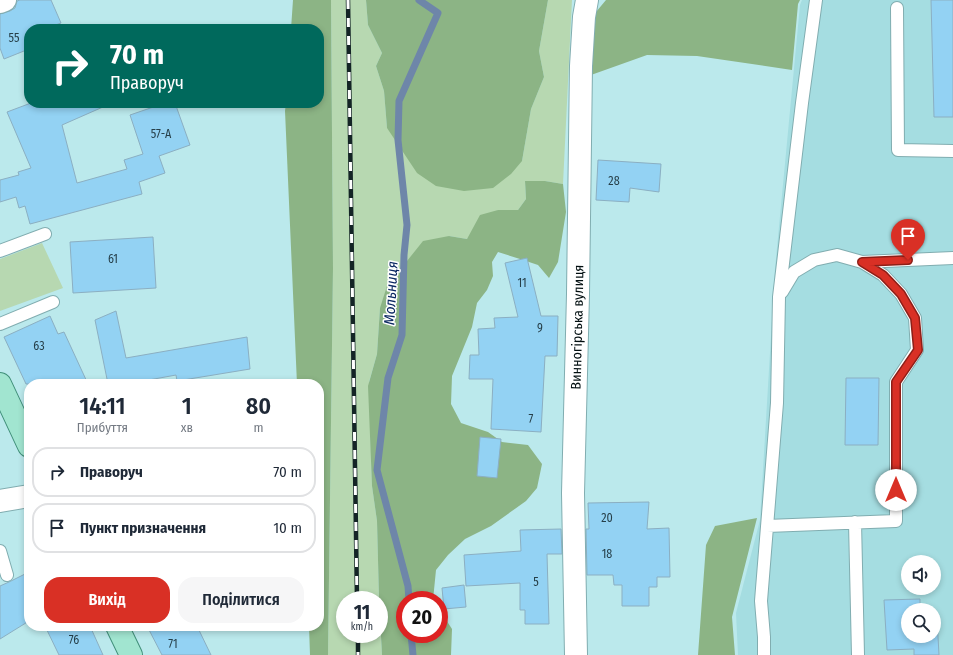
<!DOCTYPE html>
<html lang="uk">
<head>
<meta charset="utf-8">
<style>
  :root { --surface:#fff; --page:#f6f6f7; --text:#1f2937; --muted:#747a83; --line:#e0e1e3; --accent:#d93025 }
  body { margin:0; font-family:"Fira Sans Condensed",sans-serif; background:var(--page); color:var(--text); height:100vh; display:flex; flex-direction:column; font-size:15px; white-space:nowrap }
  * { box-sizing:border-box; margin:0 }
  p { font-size:13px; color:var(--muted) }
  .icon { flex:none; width:22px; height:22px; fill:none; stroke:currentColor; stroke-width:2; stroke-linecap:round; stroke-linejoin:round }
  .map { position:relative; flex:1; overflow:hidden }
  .side { position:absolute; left:24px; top:379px; width:300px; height:252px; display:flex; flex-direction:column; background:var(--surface); border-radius:16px; box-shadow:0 2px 6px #0003 }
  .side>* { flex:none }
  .banner { position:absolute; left:24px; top:24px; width:300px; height:84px; border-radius:16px; box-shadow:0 2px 6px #0003; background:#00695c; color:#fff; overflow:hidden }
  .buttons { position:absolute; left:901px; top:555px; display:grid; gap:8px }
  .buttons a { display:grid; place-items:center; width:40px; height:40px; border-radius:50%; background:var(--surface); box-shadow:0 2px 6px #0003; font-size:20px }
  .speed { position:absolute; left:336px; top:591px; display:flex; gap:8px; font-size:20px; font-weight:700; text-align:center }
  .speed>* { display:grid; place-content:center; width:52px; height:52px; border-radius:50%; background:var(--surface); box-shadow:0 2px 6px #0003; line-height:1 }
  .speed small { font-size:10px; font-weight:400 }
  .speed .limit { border:6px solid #d22; background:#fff; color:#111 }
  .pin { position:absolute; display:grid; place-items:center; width:34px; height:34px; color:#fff; margin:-41px -17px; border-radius:50% 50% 50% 0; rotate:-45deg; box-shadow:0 0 4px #0007 }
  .pin .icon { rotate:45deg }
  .me { position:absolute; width:44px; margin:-22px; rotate:0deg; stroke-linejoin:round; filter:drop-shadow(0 0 3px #0008) }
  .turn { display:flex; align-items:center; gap:14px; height:84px; padding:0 20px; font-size:18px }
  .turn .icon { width:52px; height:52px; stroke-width:2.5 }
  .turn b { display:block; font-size:28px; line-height:34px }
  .eta { display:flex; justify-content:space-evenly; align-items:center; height:68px; text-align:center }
  .eta b { font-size:24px; font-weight:600; line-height:28px }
  .cta { display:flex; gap:8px; margin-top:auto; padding:8px 20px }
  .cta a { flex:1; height:46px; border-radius:16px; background:var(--accent); color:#fff; font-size:16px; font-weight:600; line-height:46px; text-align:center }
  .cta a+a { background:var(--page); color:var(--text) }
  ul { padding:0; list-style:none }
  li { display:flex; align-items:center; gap:12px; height:50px; margin:0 8px 6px; padding:0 12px; border:2px solid var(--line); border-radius:16px }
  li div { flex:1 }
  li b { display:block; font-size:15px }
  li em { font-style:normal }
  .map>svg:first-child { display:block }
  .built { fill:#a5dde1; fill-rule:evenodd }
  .green { fill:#b7d8b1 }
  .forest { fill:#8cb485 }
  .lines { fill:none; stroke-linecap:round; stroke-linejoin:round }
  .stream { stroke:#6e86a9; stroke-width:7 }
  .building { fill:#93d2f3; stroke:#8bafc2 }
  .service-casing { stroke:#81adb0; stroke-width:14 }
  .minor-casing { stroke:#81adb0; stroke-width:24 }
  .tertiary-casing { stroke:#81adb0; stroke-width:24 }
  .primary-casing { stroke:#408f79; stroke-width:24 }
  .service { stroke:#fff; stroke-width:12 }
  .minor { stroke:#fff; stroke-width:22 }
  .tertiary { stroke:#fff; stroke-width:22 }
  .primary { stroke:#a1e5d0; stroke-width:22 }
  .rail-casing { stroke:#142426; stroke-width:4.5 }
  .rail { stroke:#fff; stroke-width:3; stroke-dasharray:9; stroke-linecap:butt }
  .route-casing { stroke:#8d1f18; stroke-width:10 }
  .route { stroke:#d93025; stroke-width:7 }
  .labels { text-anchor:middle; stroke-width:3; stroke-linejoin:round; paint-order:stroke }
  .number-label { font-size:12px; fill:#263f49 }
  .street-label { font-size:14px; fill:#010e10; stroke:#fff }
  .water-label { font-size:15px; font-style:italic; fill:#0a2761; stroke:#fff }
</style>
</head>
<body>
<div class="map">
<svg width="953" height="655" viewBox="0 0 953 655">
  <rect width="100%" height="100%" fill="#bbe9ec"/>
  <path class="built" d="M802,0H953V655H738L736,613L760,520L775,269L800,5ZM908,562H934V588H908ZM908,610H934V636H908Z"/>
  <path class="green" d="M331,0H366L368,25L382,53L376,66L384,91L387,128L522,161L531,109L544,77L539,51L548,0H572L563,184L545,181H525L526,199L518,210H498L467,239L449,236L380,308L377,354L369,382L372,486L377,521L379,600H345V634H379V603L382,655H328L333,268Z
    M42,243L63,288L0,311V259Z"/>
  <path class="forest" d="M293,0H331L333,268L328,655H310L309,626H319V384H297L285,111L286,103H319V29H291Z
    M366,0H548L539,51L544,77L531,109L522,161L511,174L493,188L464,191L436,186L417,173L387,128L384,91L376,66L382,53L368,25Z
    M606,0H800L798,4L792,70L697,56L647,55L591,75L596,12Z
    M525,181H545L563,184L566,212L558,262L549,278L538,265L520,259L498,252L492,262L493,276L487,290L477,303L472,327L452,376L451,404L461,423L488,432L502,442L528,445L542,464L537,488L526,501L491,526L465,539L448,555L436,570L433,600H405V634H439V609L452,629L451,655H382L379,599L377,521L372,486L368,386L377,354L380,308L387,286L423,241L449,236L467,239L480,215L498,210H518L526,199Z
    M757,518L732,617L735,655H698L706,545L715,526Z"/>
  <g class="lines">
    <path class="stream" d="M409,600L408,586L377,470L388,378L402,335L404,255L407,225L398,140L399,101L438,13L419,0
      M411,634L413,655"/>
  </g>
  <path class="building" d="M20,0H51L61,23L45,29H29V49L4,59L0,48V14L10,11L15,8L17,1Z
    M931,0H953V117H934Z
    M31,103H112L62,125L77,183L127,169L124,160L143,154L130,115L165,103H175L190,145L159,156L165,173L139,182L142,194L30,224L25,206L19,208L16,197L0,202V180L19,175L18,172L31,168L7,112Z
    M598,160L661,164L659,192L630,188L629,202L596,200Z
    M153,237L156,288L73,293L70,242Z
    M527,258L541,316H558L557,356H545L541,432L491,429L493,379H469L470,355H479L478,329L495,328L494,318L518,317L505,263Z
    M116,311L126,358L247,337L250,369L177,381L176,375L127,384H108L95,320Z
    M50,316L58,334L64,332L88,384H26L4,337Z
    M846,378H879L878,445H845Z
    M480,437L501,439L497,478L477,476Z
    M649,502L647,529L669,528L670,577H657V587H649V606H622V585H614L613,575H587L586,529H589L588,503Z
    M561,529L562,554H547L549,624H525V610H520V583L466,586L464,555L521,551L520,530Z
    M29,572V621L0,639V586L9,582Z
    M464,585L466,607L444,609L442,588Z
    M920,599V610H908V636H934V618H937L939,655H914V649L887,650L884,600Z
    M45,626H90L103,655H59Z
    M147,626H197L211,655H162Z"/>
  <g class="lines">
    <g class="service-casing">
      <path id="service" d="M897,8L898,150L953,151
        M0,251L45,234
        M862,262L953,258
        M0,324L53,302
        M855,522L858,655
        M767,526L896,521V382L917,350L915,318L901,294L883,275L862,262L837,255L814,260L794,272L782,292
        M0,551L7,575
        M764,655V637L761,601L777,403L779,297L802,103L816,0"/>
    </g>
    <g class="minor-casing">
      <g id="minor">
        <path d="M0,2L5,0"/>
        <path id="s1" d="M576,655L573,493L578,294L581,66L584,17L587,0"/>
      </g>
    </g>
    <g class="tertiary-casing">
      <path id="tertiary" d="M0,501L29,496"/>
    </g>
    <g class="primary-casing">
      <path id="primary" d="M0,384L29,446
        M117,626L131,655"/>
    </g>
    <use href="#service" class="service"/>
    <use href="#minor" class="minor"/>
    <use href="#tertiary" class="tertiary"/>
    <use href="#primary" class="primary"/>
    <g class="rail-casing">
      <path id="rail" d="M348,0L357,600
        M358,634V655"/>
    </g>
    <use href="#rail" class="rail"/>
  </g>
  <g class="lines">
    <g class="route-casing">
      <path id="route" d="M896,490V382L918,350L915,318L901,294L883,275L862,262L908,260"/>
    </g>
    <use href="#route" class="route"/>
  </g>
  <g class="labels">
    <g class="number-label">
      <text x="14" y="42">55</text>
      <text x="161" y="138">57-А</text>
      <text x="614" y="185">28</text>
      <text x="113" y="263">61</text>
      <text x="522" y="287">11</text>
      <text x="540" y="332">9</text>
      <text x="39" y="350">63</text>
      <text x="531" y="423">7</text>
      <text x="607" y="522">20</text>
      <text x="607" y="558">18</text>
      <text x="536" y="586">5</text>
      <text x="74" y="644">76</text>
      <text x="173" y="648">71</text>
    </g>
    <g class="street-label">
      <text dy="5" stroke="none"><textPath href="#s1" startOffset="328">Винногірська вулиця</textPath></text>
    </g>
    <g class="water-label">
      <text transform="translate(391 293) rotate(-87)" y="5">Мольниця</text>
    </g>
  </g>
</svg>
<div class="buttons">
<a><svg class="icon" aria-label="sound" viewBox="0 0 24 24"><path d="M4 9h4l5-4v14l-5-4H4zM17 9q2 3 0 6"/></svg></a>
<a><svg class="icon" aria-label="search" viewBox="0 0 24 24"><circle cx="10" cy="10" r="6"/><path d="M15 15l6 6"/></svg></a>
</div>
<div class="speed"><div>11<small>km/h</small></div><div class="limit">20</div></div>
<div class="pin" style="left:908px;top:260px;background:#d93025"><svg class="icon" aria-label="arrive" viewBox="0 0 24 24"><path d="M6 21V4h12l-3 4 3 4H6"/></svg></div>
<svg class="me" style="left:896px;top:490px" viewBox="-20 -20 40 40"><circle r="19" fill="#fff"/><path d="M0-13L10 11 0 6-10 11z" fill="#d93025"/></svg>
<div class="banner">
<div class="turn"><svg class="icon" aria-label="right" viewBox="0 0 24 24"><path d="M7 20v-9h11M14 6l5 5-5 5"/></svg><div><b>70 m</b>Праворуч</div></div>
</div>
<section class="side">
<div class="eta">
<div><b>14:11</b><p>Прибуття</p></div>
<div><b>1</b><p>хв</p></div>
<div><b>80</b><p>m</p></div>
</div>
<ul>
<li><svg class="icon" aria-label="right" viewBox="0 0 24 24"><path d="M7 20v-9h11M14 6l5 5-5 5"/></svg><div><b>Праворуч</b></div><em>70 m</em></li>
<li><svg class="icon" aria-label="arrive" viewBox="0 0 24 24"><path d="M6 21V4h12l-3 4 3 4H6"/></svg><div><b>Пункт призначення</b></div><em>10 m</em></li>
</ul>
<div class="cta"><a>Вихід</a><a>Поділитися</a></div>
</section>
</div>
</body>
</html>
